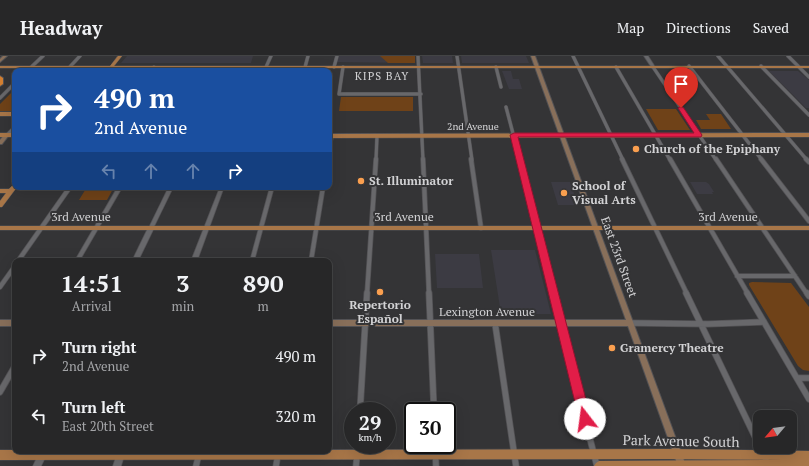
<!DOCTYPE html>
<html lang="en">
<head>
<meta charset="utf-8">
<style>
  :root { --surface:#272728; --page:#333334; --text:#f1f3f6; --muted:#a4a5a8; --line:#434445 }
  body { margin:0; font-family:"PT Serif",serif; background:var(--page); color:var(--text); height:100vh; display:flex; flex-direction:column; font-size:15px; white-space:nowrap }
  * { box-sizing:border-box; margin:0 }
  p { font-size:13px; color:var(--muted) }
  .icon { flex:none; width:22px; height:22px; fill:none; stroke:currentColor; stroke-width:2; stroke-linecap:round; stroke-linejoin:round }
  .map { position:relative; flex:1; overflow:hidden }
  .side { position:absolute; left:12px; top:202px; width:320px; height:196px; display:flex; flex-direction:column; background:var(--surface); border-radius:8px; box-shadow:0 4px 16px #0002,0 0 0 1px var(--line) }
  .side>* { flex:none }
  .guide { position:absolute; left:12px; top:12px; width:320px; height:122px; border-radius:8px; box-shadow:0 4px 16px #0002,0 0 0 1px var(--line); background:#1a4fa0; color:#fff; overflow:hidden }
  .needle { width:26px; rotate:241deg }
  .controls { position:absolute; left:753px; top:354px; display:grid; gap:8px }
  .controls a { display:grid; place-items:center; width:44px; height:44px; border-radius:8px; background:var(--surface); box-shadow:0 4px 16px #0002,0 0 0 1px var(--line); font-size:20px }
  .speed { position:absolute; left:344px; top:346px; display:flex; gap:8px; font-size:20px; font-weight:700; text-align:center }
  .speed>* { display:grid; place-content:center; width:52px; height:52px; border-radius:50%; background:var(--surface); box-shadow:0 4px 16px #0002,0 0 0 1px var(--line); line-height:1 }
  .speed small { font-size:10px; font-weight:400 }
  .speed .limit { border:2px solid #111; border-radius:6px; background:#fff; color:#111 }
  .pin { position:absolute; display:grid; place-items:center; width:34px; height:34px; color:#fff; margin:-41px -17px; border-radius:50% 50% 50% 0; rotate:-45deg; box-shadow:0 0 4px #0007 }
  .pin .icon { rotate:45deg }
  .me { position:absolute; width:44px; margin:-22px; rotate:345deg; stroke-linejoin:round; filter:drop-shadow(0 0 3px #0008) }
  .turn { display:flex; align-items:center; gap:14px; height:84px; padding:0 16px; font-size:18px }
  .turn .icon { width:52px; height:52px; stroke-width:2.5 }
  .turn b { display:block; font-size:28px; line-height:34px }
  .lanes { display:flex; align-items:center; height:38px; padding:0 16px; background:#0003; justify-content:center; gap:20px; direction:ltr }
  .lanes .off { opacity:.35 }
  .eta { display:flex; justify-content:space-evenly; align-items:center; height:68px; text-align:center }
  .eta b { font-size:24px; font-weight:700; line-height:28px }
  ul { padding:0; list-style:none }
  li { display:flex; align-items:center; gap:12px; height:60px; padding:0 16px }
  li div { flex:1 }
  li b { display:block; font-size:15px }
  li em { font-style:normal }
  header { display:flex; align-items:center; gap:24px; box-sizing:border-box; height:56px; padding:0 20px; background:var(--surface); border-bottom:1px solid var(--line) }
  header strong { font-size:19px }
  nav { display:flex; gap:22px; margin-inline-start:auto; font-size:14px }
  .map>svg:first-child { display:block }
  .built { fill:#3c3b43 }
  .green { fill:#6f4218 }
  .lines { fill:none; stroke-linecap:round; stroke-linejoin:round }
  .minor-far2-casing { stroke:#535255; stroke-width:4 }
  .minor-far1-casing { stroke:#535255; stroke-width:5.5 }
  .minor-casing { stroke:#535255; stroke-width:7 }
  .tertiary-casing { stroke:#535255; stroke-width:1.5 }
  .secondary-casing { stroke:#535255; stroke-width:2 }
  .primary-casing { stroke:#535255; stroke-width:1 }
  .motorway-casing { stroke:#535255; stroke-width:2 }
  .minor-far2 { stroke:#68686b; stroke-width:3 }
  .minor-far1 { stroke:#68686b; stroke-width:4 }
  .minor { stroke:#68686b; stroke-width:5.5 }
  .tertiary { fill:#68686b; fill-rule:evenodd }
  .secondary { fill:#886f5a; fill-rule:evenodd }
  .primary { fill:#a87648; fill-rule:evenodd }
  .motorway { fill:#d37f31; fill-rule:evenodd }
  .route { fill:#e11d48; stroke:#92132f }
  .poi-dot { fill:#fa9f4f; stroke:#343436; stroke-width:1.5 }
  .labels { text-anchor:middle; stroke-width:4; stroke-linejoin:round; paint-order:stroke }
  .far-street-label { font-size:10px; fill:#d2d2d4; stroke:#343436 }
  .far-neighbourhood-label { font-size:11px; letter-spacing:1px; fill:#d2d2d4; stroke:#343436 }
  .poi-label { font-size:12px; font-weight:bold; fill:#d2d2d4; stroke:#343436; text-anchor:start }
  .street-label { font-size:12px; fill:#d2d2d4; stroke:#343436 }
  .near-street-label { font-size:14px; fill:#d2d2d4; stroke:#343436 }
</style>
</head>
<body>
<header>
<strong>Headway</strong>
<nav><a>Map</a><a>Directions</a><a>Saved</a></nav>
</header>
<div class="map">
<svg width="809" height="410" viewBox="0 0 809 410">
  <rect width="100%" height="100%" fill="#343436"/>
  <path class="built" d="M127,0H253L251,7H121Z
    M335,0H415V7L334,6Z
    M422,0H452L453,7H423Z
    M461,0H526L529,7H462Z
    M502,15H511L513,23H519L522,33H509Z
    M769,15H798L809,24V52H806Z
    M551,126H570L578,149H558Z
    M690,126H706L709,128L714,136H712L713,138H697Z
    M491,194H535L551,258H501Z
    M435,198H479L483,232H437Z"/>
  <path class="green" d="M380,0H415V7H388Z
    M15,33V55H0V48Z
    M341,41H413V55H339Z
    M646,53H676L690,74H658Z
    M706,58H721L731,73H701L696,64H710Z
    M87,131H114L107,144H79Z
    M752,226L791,227L809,251V315L803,314L798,310L749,229V227Z"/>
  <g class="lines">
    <g class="minor-far2-casing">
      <path id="minor-far2" d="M418,0L423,104
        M457,0L472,104
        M573,0L623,104
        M718,0L807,104
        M788,0L809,21
        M689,10L762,104
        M761,10L809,59
        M266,11L271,0
        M334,11L337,0
        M343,11L339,38H421
        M496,11L501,31
        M616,11L670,104
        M653,11L716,104
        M27,15L43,0
        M66,15L80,0
        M151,15L154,11
        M304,15L308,0
        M0,42L15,27
        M506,51L520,104
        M7,79L15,71
        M329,95L332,80
        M376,104L377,80"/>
    </g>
    <g class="minor-far1-casing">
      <path id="minor-far1" d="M423,103L429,238
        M471,103L481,172
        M519,103L537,172
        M622,103L687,238
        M670,103L748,238
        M716,103L807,238
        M761,103L809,165
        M806,103L809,106
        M151,172L171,131
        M18,205L70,131
        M77,205L120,131
        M252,205L272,131
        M311,205L323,131
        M737,220H795
        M0,231L15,210
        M367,238L376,103"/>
    </g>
    <g class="minor-casing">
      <path id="minor" d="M429,237L434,355
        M686,237L769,410
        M747,237L809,343
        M807,237L809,240
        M495,267L516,410
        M560,267L597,410
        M630,267L708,268L764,266
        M797,322H809
        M0,336L15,310
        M360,355L367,237
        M435,389L436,410
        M196,410L199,398
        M276,410L278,398
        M356,410L358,389"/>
    </g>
    <g class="tertiary-casing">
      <path id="tertiary" d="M644,0H648L655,11L654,12H652Z
        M220,131H224L197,205H191Z
        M151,170L154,172L138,205H132L148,172Z
        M40,395H46L47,398L41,410H33Z
        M118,395H124L125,397L121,410H113Z"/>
    </g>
    <g class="secondary-casing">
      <path id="secondary" d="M3,0H7L0,6V3Z
        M531,0H535L686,410H678L628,270H329V264H556L534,172L537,170L540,172L563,264H626Z
        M5,78H9V79L2,88H0V84Z
        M0,264H15V270H0Z"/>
    </g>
    <g class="primary-casing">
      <path id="primary" d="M118,0H122L114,10H809V12H112L110,13L108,12H0V10H110Z
        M0,56H15V60H0Z
        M0,77H15V81H0Z
        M809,77V81L329,82V78Z
        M15,128V131H17L2,151H0V145L6,137H0V133H9L13,129Z
        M0,170H809V174H0Z
        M666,393L809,395V410H594L596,407L599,405L783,404L666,403L0,404V394L329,395V394Z"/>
    </g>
    <g class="motorway-casing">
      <path id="motorway" d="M0,20L3,22V28L0,30Z"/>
    </g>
    <use href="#minor-far2" class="minor-far2"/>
    <use href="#minor-far1" class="minor-far1"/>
    <use href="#minor" class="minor"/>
    <use href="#tertiary" class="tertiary"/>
    <use href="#secondary" class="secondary"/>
    <use href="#primary" class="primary"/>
    <use href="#motorway" class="motorway"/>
  </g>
  <path class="route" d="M679,51H683L702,79L701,81H518L591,363L589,367L585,369L581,367L579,363L510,79L514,77H694L678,52Z"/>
  <g class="poi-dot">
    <circle cx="636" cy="93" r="4"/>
    <circle cx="361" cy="125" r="4"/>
    <circle cx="564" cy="137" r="4"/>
    <circle cx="380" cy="236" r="4"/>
    <circle cx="612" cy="292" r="4"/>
  </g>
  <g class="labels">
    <g class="far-street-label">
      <text x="473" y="74">2nd Avenue</text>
    </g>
    <g class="far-neighbourhood-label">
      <text x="382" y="24">KIPS BAY</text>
    </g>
    <g class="poi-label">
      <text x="644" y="97">Church of the Epiphany</text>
      <text x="369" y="129">St. Illuminator</text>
      <text x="572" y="134">School of<tspan x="572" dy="14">Visual Arts</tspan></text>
      <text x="380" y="253" text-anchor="middle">Repertorio<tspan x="380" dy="14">Español</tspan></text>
      <text x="620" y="296">Gramercy Theatre</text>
    </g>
    <g class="street-label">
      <text x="81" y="165">3rd Avenue</text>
      <text x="404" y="165">3rd Avenue</text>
      <text x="728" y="165">3rd Avenue</text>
      <text transform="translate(619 201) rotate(70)" y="4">East 23rd Street</text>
      <text x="487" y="260">Lexington Avenue</text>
    </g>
    <g class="near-street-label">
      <text transform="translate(681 385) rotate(1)" y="5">Park Avenue South</text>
    </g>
  </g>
</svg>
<div class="controls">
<a><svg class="needle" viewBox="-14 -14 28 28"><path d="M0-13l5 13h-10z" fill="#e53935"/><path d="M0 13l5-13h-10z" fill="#a4a5a8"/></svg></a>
</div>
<div class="speed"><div>29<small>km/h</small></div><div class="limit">30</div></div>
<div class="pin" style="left:681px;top:52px;background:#d93025"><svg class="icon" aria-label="arrive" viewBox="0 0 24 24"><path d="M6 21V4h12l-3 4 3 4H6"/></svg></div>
<svg class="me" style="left:585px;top:363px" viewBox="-20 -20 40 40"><circle r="19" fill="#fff"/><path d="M0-13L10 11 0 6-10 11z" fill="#e11d48"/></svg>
<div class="guide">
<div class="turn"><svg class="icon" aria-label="right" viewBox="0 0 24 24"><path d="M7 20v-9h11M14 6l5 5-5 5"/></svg><div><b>490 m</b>2nd Avenue</div></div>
<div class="lanes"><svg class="icon off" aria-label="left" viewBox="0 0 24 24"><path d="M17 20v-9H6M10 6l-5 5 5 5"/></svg><svg class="icon off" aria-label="ahead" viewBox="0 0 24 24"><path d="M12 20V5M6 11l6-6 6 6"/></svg><svg class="icon off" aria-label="ahead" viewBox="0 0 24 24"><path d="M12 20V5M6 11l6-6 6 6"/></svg><svg class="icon" aria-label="right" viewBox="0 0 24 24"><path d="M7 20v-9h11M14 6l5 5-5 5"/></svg></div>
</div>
<section class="side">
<div class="eta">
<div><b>14:51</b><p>Arrival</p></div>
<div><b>3</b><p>min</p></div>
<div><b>890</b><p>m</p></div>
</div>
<ul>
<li><svg class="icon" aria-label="right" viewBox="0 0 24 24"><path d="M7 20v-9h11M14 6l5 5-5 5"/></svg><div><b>Turn right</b><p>2nd Avenue</p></div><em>490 m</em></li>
<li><svg class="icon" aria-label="left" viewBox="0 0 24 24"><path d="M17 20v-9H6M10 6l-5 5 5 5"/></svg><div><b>Turn left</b><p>East 20th Street</p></div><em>320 m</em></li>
</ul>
</section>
</div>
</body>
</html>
